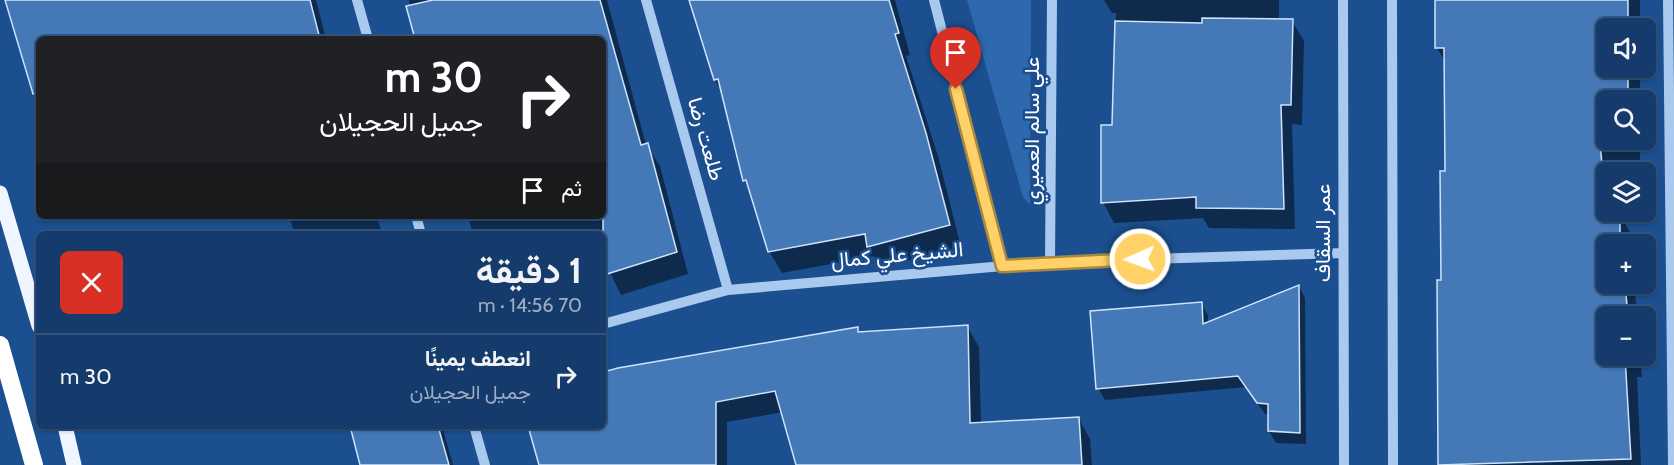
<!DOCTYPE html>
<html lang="ar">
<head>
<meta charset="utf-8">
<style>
  :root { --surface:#143b6b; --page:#1d4271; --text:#f1f3f6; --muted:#9dadc1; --line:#33557e }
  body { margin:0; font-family:Cabin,Vazirmatn,sans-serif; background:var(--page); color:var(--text); direction:rtl; height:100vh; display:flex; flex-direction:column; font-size:22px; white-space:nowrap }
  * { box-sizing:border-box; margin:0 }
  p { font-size:20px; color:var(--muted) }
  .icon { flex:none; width:33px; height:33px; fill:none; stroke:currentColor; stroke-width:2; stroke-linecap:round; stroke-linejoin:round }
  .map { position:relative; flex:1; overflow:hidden; direction:ltr }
  .side { position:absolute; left:36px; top:231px; width:570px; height:198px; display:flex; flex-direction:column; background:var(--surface); border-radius:9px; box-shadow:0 2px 4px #0004,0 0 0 2px var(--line); direction:rtl }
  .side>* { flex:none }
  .guide { position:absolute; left:36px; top:36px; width:570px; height:183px; border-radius:9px; box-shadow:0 2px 4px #0004,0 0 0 2px var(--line); direction:rtl; background:#202124; color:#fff; overflow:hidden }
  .controls { position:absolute; left:1596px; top:18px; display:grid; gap:12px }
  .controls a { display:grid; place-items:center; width:60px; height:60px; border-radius:9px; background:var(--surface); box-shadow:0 2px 4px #0004,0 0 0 2px var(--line); font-size:30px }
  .pin { position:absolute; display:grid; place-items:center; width:51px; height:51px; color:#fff; margin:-62px -26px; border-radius:50% 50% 50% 0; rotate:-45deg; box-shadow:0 0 6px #0007 }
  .pin .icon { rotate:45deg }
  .me { position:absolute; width:66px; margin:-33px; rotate:268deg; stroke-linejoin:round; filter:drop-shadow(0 0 4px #0008) }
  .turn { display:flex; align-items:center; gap:21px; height:126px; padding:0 24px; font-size:27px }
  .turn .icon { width:78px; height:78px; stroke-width:2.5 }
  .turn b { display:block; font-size:42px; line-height:51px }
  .then { display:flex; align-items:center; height:57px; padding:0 24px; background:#0003; gap:12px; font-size:22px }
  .round { display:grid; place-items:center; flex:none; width:63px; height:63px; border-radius:9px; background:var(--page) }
  .overview { display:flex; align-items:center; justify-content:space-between; height:102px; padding:0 24px }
  h1 { font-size:36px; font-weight:700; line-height:45px }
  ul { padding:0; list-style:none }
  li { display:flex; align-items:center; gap:18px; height:84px; padding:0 24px; border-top:2px solid var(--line) }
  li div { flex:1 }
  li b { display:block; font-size:22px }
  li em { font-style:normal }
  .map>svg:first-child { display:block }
  .green { fill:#2e69ad }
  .shadow { fill:#0007 }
  .building { fill:#4478b7; stroke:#cfe3fa; stroke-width:1.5 }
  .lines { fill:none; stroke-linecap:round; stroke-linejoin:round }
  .minor { stroke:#a9c9ee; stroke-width:10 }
  .major { stroke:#f0f6ff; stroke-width:15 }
  .highway { stroke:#fff; stroke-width:18 }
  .route-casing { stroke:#a68842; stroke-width:15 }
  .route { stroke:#ffd166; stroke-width:10 }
  .labels { text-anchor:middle; stroke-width:5; stroke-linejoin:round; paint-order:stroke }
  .street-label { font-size:21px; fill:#fff; stroke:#1b4f8f }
</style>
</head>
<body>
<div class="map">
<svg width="1674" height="465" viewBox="0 0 1674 465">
  <rect width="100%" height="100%" fill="#1b4f8f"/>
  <path class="green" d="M967,0H1031L1030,205L1023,197Z"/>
  <path class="shadow" d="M7,0H316L326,39H39V105Z
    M409,0H607L646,145L660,166L688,274L621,295L603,258V234H473L468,216H603V39H416Z
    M691,0H895L910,55L906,56L938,156L961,247L881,268L874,256L782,273L769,251L751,191L745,180L723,93L715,80Z
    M1104,0H1279V20L1292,21L1304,41L1302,125L1292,124L1295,229L1209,228L1203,218L1114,223L1103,202L1114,126L1116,13H1112Z
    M1437,0H1640V28H1606V68H1640V100H1606V140H1640V163H1611L1612,172H1606V212L1619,213L1631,234V244H1606V284H1631L1635,291L1637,316H1606V356H1640L1642,377H1637L1641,465H1440L1439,282H1442L1447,173L1446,63L1437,48Z
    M289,216H377L382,234H295Z
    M1299,286L1305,298L1306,444L1276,443L1269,431V414H1265L1246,387L1105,400L1098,388L1201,304L1208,315V323Z
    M967,326L979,347L981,424L1079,419L1090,439L1092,465H798L783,412L727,422V465H540L529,426H603V374L858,329L860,333Z
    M351,426H442L453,465H362Z"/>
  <path class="building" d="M5,0H310L320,39H39V93L33,94Z
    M433,0H600L641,145L648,143L677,252L607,274L603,262V39H415L406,6Z
    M689,0H889L899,33L895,34L926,133L950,225L867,247L865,234L768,252L746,180L743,181L718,79L714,80Z
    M1435,0H1628V28H1606V68H1628V100H1606V140H1628V142H1600L1606,212H1620V240H1606V284H1625L1628,316H1606V356H1631H1625L1631,459L1438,465L1437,280H1441L1440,171H1445L1444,48H1435Z
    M1202,18L1293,19L1291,105H1281L1284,209L1196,208V197L1101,203V125H1112L1115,21L1202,23Z
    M1299,285L1300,433L1268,431V404L1257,403L1238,376L1096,389L1090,311L1202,302L1203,324Z
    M968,325L970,423L1079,417L1082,465H796L775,391L716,402V465H539L528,426H603V372L618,368L858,327V332Z
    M350,426H438L449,465H360Z"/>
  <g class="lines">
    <path class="minor" d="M357,0L368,39
      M646,0L728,290
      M934,0L1002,266
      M1343,0L1344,465
      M1392,0L1393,465
      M1668,0L1673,465
      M416,216L421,234
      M1050,262L1052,0
      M603,324L728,290L1050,262L1343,253
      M474,426L485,465"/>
    <path class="major" d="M0,193L39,326
      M65,426L74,465"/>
    <path class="highway" d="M0,345L34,465"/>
  </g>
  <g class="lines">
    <g class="route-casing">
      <path id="route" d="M956,89L1002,266L1140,259"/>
    </g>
    <use href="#route" class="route"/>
  </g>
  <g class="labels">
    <g class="street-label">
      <text transform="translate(1032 131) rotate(-90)" y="7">علي سالم العميري</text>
      <text transform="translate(706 139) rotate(74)" y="7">طلعت رضا</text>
      <text transform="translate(1323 233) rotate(-90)" y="7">عمر السقاف</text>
      <text transform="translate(897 255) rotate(-5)" y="7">الشيخ علي كمال</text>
    </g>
  </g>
</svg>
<div class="controls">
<a><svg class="icon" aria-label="sound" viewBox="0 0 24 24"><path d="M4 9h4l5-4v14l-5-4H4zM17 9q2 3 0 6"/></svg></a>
<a><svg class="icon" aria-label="search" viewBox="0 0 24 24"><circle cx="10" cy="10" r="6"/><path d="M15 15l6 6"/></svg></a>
<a><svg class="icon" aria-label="layers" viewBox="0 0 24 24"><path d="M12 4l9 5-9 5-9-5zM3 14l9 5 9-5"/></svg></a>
<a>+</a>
<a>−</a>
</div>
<div class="pin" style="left:956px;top:89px;background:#d93025"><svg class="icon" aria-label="arrive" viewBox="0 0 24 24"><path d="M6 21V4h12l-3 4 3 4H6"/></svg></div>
<svg class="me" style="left:1140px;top:259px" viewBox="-20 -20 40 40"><circle r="17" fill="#ffd166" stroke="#fff" stroke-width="3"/><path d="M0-11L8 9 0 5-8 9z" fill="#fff"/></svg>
<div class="guide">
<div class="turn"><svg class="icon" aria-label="right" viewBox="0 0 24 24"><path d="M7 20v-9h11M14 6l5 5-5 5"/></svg><div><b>30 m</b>جميل الحجيلان</div></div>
<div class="then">ثم<svg class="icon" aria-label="arrive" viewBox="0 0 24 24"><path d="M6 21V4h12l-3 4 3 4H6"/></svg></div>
</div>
<section class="side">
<div class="overview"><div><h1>1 دقيقة</h1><p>70 m · 14:56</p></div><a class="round" style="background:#d93025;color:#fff"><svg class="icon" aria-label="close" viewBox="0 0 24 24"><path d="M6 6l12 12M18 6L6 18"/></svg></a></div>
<ul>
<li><svg class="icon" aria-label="right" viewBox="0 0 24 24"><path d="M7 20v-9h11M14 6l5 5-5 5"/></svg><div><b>انعطف يمينًا</b><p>جميل الحجيلان</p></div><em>30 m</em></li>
</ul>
</section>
</div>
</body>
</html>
